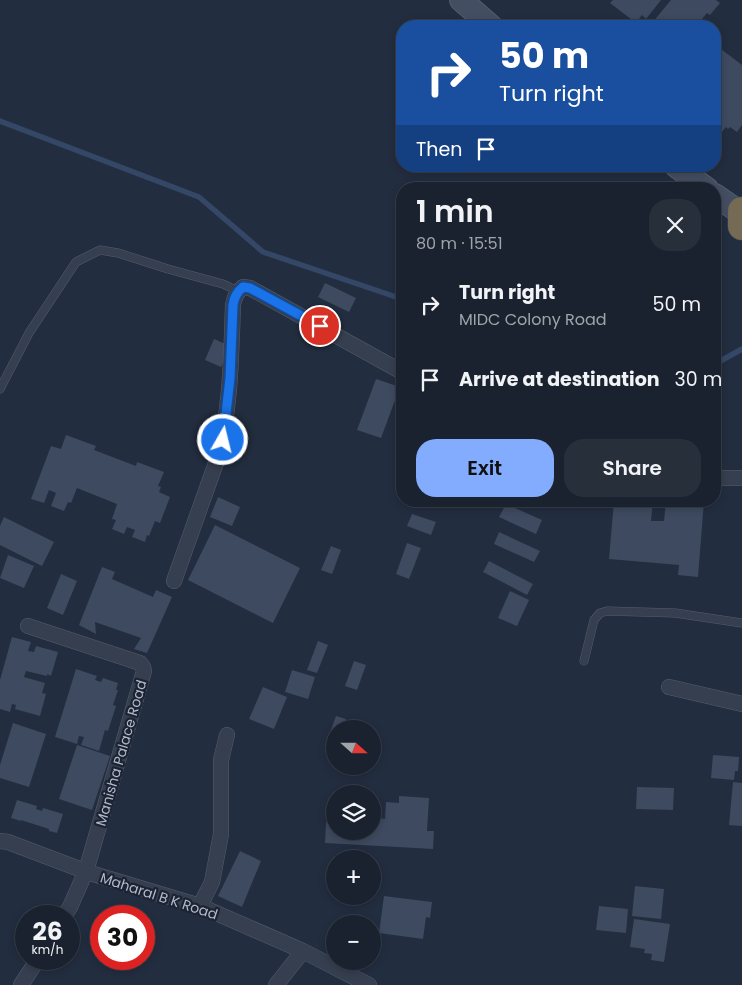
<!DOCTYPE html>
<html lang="en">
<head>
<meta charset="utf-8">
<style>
  :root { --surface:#1a222f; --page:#272f3b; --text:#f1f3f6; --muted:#9fa4aa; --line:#383f4b; --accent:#83acfe }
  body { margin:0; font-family:Poppins,sans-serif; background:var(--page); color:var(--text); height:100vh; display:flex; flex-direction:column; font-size:19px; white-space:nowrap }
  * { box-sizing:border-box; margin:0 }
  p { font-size:16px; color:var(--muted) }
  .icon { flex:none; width:28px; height:28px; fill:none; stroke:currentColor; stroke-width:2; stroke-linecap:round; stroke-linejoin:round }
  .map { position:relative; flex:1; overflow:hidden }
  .panel { position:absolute; left:396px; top:182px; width:325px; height:325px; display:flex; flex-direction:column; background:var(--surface); border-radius:20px; box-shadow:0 2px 8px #0003,0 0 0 1px var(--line) }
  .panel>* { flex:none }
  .top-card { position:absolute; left:396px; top:20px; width:325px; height:152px; border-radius:20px; box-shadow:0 2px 8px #0003,0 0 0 1px var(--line); background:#1a4fa0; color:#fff; overflow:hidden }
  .needle { width:32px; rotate:111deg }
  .fabs { position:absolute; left:326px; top:720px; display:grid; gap:10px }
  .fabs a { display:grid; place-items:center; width:55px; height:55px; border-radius:50%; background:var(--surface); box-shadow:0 2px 8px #0003,0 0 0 1px var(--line); font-size:25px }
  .speed { position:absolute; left:15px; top:905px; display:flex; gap:10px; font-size:25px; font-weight:700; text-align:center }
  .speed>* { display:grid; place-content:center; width:65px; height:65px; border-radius:50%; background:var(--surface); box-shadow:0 2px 8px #0003,0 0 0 1px var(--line); line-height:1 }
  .speed small { font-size:12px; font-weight:400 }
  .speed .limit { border:8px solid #d22; background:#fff; color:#111 }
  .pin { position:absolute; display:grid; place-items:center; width:42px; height:42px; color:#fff; margin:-21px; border:2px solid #fff; border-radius:50%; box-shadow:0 1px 5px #0007 }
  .me { position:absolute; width:55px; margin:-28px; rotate:8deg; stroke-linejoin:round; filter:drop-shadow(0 0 4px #0008) }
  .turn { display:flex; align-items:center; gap:18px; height:105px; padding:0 20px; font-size:22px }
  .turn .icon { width:65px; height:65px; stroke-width:2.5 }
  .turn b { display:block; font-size:35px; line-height:42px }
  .then { display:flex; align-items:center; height:48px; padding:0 20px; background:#0003; gap:10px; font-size:19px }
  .round { display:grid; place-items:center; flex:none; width:52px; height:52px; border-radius:20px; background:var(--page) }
  .headline { display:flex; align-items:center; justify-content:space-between; height:85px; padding:0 20px }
  h1 { font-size:30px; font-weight:600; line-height:38px }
  .primary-button { display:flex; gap:10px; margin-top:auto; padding:10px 20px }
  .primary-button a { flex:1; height:58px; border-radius:20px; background:var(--accent); color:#111; font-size:20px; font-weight:600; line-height:58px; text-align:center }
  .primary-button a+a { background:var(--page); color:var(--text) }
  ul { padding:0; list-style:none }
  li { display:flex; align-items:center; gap:15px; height:75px; padding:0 20px }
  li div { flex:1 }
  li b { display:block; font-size:19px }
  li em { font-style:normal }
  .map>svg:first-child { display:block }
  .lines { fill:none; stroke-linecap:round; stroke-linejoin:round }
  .stream { stroke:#354767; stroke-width:5.5 }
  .building { fill:#3e4a5f }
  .lane-casing { stroke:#545d6d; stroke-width:9 }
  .street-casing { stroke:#545d6d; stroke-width:16 }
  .secondary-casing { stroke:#545d6d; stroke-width:24 }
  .highway-casing { stroke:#414a5a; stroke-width:29 }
  .lane { stroke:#363f4f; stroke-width:8 }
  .street { stroke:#363f4f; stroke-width:15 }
  .secondary { stroke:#444e62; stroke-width:22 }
  .highway { stroke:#756a53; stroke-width:28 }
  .route-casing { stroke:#114b97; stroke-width:12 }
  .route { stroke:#1a73e8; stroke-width:9 }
  .labels { text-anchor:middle; stroke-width:4.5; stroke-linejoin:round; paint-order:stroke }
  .street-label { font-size:14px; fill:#b2baca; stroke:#1c2434 }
</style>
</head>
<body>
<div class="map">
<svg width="742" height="985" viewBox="0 0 742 985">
  <rect width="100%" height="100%" fill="#222d3f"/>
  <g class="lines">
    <path class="stream" d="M0,121L199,197L263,252L402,299
      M715,364L742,349"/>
  </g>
  <path class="building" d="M613,0H661L646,19L642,15L636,23L610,3Z
    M671,0H716L720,3L710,15L707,13L696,26H655L652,23Z
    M717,46L742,65V125L737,132L730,127L728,129L726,127L721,133L715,129V49Z
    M325,283L356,298L349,312L318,297Z
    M214,339L230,346L221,367L205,360Z
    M376,379L400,387L381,438L357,430Z
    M66,435L96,446L94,450L136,466L137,462L164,472L158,486L161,487L159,492L170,497L160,523L155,521L149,536L147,535L145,542L132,537L135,530L127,527L124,534L112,529L116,520L112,519L117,504L77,488L71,503L68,502L64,511L51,506L56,493L49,490L44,503L31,499L51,446L61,449Z
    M218,497L240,507L232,526L210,517Z
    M422,501H438L435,507Z
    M614,501H653L651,521H664L666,501H704L698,577L678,575L679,565L609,559Z
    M506,504L542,520L536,534L499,517Z
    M412,514L436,522L431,535L407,526Z
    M4,517L54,542L42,566L0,545V526Z
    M215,525L300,568L273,623L188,580Z
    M499,532L540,551L534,562L494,544Z
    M407,543L421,548L409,579L396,574Z
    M331,546L341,550L332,574L321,570Z
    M8,555L34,566L24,588L0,578Z
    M489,561L533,584L527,595L483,572Z
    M102,567L115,572L112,579L153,597L156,590L172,597L147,653L134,649L141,638L95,622L96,634L79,625Z
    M61,574L77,581L63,615L47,608Z
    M510,591L529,600L517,626L498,618Z
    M12,637L31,642L28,651L34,652L36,646L58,652L51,676L47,674V676L26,671L24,677L45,683L42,693L46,694L40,716L15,709L16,705L12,704L10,712L0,709V680Z
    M318,641L328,645L317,673L307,670Z
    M354,661L366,665L357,690L345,686Z
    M76,669L97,676L95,680L101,682L103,678L118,683L116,690H118L113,705L116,706L108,731L105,730L99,751L81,745L84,737L79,736L77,744L55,737Z
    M292,670L315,677L308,699L285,692Z
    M263,687L287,697L274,729L249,719Z
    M336,716L346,719L343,729H335V750L325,746Z
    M13,723L46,734L29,787L0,778V765Z
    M77,745L110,756L92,810L59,799Z
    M713,755L739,757L738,771H735L734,780L711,778Z
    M733,782L742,783V826L729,825Z
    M637,787L674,788L673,810L636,809Z
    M399,796L429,798L427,831H434L433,849L325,843L326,822L335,823V831H372V802H380L379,818L385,819L386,802L399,803Z
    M17,800L37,806L36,809L42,811L43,808L63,814L57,833L49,831V829L21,820V821L11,818Z
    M240,851L261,861L242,907L218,896Z
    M635,886L664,889L661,919L632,916Z
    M384,896L432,902L430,918L426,917L423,939L379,933Z
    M599,906L628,909L626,933L596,930Z
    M634,919L670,924L664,962L651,960L652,954L644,953L645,949L630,947Z"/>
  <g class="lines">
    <g class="lane-casing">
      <path id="lane" d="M0,389L29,333L76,262L100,250L118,253L168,269L223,284L238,291
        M584,661L594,620L600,613L607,611L675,613L742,623"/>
    </g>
    <g class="street-casing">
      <path id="street" d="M715,478H742
        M174,581L217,460C231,410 231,357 233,305C234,297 237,292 243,287L250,288L402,372
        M28,626L140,663L143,667L144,671L86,871L70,907L64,916
        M669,687L742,704
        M0,841L8,842L90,873L200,906L303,951L369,985
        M200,906L212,882L221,834V760L227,735
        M21,985L38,959
        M276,985L303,951"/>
    </g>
    <g class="secondary-casing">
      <path id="secondary" d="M461,0L491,26
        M676,166L707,189
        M715,195L742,214"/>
    </g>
    <g class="highway-casing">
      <path id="highway" d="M742,211V226"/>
    </g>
    <use href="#lane" class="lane"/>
    <use href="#street" class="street"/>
    <use href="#secondary" class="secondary"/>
    <use href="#highway" class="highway"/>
  </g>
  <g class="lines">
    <g class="route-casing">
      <path id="route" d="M223,440L230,378L233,305C234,297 237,292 243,287L250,288L320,326"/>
    </g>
    <use href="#route" class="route"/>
  </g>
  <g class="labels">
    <g class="street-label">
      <text transform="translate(121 753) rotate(-74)" y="5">Manisha Palace Road</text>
      <text transform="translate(159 896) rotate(18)" y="5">Maharal B K Road</text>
    </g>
  </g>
</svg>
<div class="fabs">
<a><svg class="needle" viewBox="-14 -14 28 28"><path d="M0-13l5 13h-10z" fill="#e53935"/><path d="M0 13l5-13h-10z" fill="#9fa4aa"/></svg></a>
<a><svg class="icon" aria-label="layers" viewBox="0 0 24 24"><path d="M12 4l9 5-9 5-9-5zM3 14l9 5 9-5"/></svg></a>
<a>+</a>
<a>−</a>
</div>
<div class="speed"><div>26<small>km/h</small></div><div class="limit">30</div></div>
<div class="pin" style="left:320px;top:326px;background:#d93025"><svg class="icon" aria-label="arrive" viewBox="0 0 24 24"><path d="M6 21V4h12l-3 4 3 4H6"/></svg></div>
<svg class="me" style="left:223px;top:440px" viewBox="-20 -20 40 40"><circle r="17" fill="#1a73e8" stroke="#fff" stroke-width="3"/><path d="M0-11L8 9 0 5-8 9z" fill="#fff"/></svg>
<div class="top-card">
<div class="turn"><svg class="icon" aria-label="right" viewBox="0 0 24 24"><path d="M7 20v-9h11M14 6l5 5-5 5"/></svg><div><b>50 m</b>Turn right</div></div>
<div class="then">Then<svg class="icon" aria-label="arrive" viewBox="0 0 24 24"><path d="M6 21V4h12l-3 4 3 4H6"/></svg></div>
</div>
<section class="panel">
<div class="headline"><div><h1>1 min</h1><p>80 m · 15:51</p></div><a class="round"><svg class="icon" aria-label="close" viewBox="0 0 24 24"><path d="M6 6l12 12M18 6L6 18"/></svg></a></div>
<ul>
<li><svg class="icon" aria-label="right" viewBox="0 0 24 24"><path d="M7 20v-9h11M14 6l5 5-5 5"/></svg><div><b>Turn right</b><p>MIDC Colony Road</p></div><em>50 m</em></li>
<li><svg class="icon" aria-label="arrive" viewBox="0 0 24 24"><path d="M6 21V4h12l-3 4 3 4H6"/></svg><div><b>Arrive at destination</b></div><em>30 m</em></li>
</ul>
<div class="primary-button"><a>Exit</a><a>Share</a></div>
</section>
</div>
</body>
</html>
